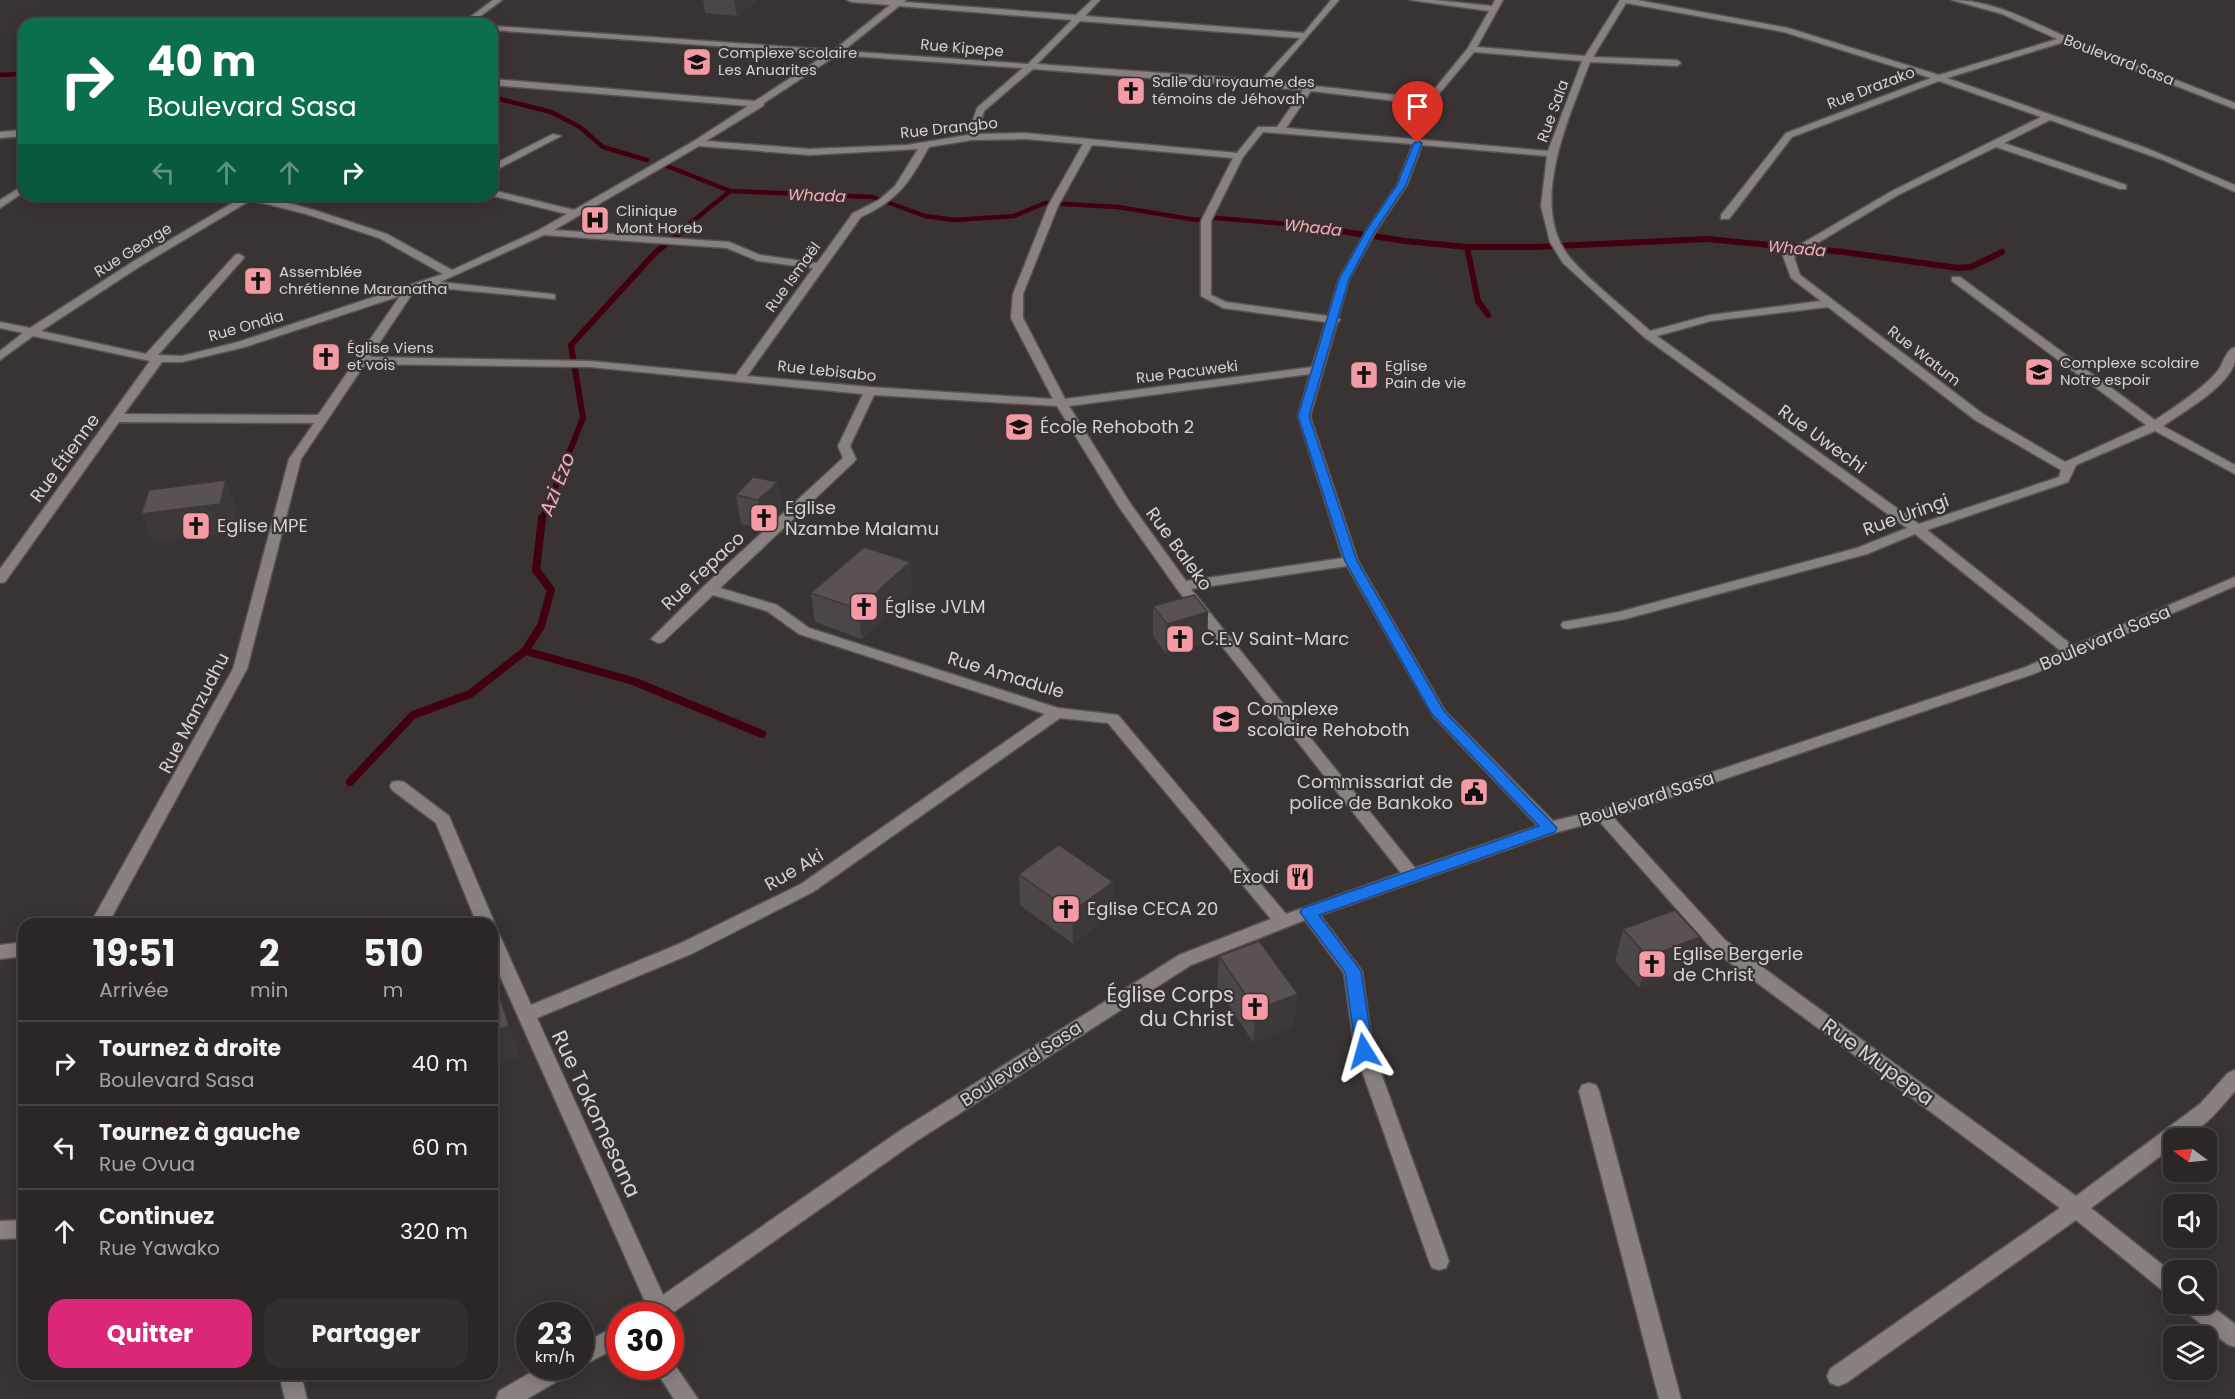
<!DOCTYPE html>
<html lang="fr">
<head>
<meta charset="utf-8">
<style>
  :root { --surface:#2c2626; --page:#342e2e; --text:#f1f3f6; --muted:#a6a5a7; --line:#484343; --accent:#db2777 }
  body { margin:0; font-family:Poppins,sans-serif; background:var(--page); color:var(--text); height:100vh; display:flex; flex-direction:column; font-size:22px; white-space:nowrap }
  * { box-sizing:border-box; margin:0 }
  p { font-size:20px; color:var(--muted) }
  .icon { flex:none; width:33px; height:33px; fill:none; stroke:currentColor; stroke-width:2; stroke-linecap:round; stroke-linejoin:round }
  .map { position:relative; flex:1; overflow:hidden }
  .drawer { position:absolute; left:18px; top:918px; width:480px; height:462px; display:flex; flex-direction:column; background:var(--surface); border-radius:18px; box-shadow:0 3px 15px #0003,0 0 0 2px var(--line) }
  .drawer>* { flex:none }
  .top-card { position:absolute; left:18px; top:18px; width:480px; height:183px; border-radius:18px; box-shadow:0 3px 15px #0003,0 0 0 2px var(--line); background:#0b6e4f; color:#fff; overflow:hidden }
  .needle { width:39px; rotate:285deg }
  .fabs { position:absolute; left:2163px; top:1128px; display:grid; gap:12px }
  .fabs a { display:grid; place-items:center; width:54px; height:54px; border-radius:12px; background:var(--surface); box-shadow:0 3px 15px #0003,0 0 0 2px var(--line); font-size:30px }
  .speed { position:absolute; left:516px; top:1302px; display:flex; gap:12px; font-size:30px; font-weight:700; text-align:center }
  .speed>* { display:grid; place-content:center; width:78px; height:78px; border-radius:50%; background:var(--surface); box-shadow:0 3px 15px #0003,0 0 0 2px var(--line); line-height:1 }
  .speed small { font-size:15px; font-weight:400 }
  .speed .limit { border:9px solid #d22; background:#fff; color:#111 }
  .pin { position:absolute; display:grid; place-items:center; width:51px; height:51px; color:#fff; margin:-62px -26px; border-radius:50% 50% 50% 0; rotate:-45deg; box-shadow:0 0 6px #0007 }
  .pin .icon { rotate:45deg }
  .me { position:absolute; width:66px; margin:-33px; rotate:352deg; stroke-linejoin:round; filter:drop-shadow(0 0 4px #0008) }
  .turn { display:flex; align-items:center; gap:21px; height:126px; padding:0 30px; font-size:27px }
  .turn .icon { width:78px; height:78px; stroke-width:2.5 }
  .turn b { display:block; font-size:42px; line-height:51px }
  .lanes { display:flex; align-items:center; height:57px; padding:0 30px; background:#0003; justify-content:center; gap:30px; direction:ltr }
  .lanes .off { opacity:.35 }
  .eta { display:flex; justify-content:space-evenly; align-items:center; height:102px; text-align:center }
  .eta b { font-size:36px; font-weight:700; line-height:42px }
  .action { display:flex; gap:12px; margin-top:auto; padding:12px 30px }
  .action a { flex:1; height:69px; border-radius:18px; background:var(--accent); color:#fff; font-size:24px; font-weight:700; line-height:69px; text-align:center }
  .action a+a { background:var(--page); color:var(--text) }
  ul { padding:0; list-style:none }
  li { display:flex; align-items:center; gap:18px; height:84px; padding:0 30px; border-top:2px solid var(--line) }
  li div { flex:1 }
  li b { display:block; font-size:22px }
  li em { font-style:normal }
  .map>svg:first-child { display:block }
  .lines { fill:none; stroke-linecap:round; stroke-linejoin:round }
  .stream-far2 { stroke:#400010; stroke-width:4.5 }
  .stream-far1 { stroke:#400010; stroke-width:6 }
  .stream { stroke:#400010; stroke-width:8 }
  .minor-casing { stroke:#585252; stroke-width:3 }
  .minor { fill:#898080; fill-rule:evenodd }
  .wall { fill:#4d4647 }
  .shaded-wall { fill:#3e3939 }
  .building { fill:#595152; stroke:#3e3939; stroke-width:1.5 }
  .route { fill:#1a73e8; stroke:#114b97; stroke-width:1.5 }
  .labels { text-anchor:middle; stroke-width:4.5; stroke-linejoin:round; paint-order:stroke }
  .far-street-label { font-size:15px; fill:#d7d2d2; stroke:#3a3333 }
  .far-poi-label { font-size:15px; fill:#d7d2d2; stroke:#3a3333; text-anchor:start }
  .far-water-label { font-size:16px; font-style:italic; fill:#f7aab2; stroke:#3a3333 }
  .poi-label { font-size:18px; fill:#d7d2d2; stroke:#3a3333; text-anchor:start }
  .street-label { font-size:18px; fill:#d7d2d2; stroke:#3a3333 }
  .water-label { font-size:20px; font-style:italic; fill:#f7aab2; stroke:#3a3333 }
  .near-poi-label { font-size:21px; fill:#d7d2d2; stroke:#3a3333; text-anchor:end }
  .near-street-label { font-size:21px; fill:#d7d2d2; stroke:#3a3333 }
</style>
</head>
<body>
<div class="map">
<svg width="2235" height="1399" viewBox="0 0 2235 1399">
  <rect width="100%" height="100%" fill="#3a3333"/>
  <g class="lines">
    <path class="stream-far2" d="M0,75L24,74
      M492,97L551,112L580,127L603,147L647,160
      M667,166L730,191L873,197L925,216L954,220L1014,216L1045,203L1118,207L1196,220L1216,218L1311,226
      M687,226L730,191"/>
    <path class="stream-far1" d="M1301,225L1405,241L1467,247H1536L1707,239L1844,252L1958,268L1971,267L2002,252
      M1467,247L1478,301L1488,315
      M542,520L583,418L571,345L655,253L689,225"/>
    <path class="stream" d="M525,651L633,681L762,734
      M350,782L413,715L470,694L525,651L541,626L551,590L536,570L542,518"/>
    <g class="minor-casing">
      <path id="minor" d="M493,0H502L470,24H461Z
        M847,0H906L904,2L1076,15L1092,0H1100L1085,16L1304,33L1331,0H1339L1269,81L1413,97H1428L1433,91L1468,48L1489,11L1410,0H1435L1492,6L1495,0H1503L1477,47L1585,56L1620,0H1637L1788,28L1939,75L2057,39L2002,14L1952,0C1995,0 2031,22 2069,38C2124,61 2180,81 2235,103V109L2064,42L1947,78L2146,148L2235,185V192L2163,160L2050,120L2004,143L2126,185V189H2120L1996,147L1898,195L1794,257L1800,275L1983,414L2065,462L2146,425L1952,281V277H1960L2155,420C2176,406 2198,392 2216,373C2223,366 2225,350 2235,347C2235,351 2235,357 2235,361C2230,386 2183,412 2163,426L2235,465V474L2155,431L2076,465L2068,482L1927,530L2073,646L2235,577V586L2036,673L1613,817L1725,940L2076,1196L2200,1104L2228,1073L2235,1070V1091C2220,1108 2198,1138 2174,1138V1146L2091,1208L2174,1274V1296L2167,1294L2076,1220L1846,1383L1838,1386L1830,1383L1827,1376L1830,1369L2060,1208L1713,950L1599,821L1554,833L1320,915L1362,971L1373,1051L1449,1261L1446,1268L1439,1270L1432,1268L1429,1261L1355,1051L1344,973L1305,920L1191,965L915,1142L668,1316H640L647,1306L492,958V931L498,933L501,938L531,1005L679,944L801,884L1045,714L799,634L767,611L713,595L663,642L658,643L651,639L704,586L843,458L838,446L863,394L590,367L365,364L301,459L247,669L108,924H90L233,669L289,459L314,423L119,422L5,582L0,583V569L150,361L33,336L0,360V351L23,333L0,328V322L30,328L134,261L246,195H258L314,210L387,234L452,270L539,230L567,214L489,195H492V190L574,210L694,141L748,106L492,85V79L755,101L827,54L492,30V26L834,50L890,5L851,2ZM1626,3L1784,32L1931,78L1786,133L1721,215V219H1729L1792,137L1939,81L2041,117L1892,191L1784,254L1783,256L1791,278L1821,301L1710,315L1650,331C1626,309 1593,284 1571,259C1526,207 1570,116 1590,62L1677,66L1681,63L1677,60L1593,57ZM899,6L1072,20L1028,64L843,51ZM1080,21L1300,38L1261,80L1037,64ZM1474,52L1582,61L1548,151L1286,128L1311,91L1413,103L1433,101ZM837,55L1023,68L977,108L968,135L907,145L809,149L706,141L763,106L764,103ZM1033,69L1303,90L1277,127H1258L1237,153L1025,133L977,134L984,111ZM1263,132L1413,144L1397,185L1366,231L1339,279L1328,316L1226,302L1211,295V221L1243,157ZM1025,139L1083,144L1048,206L1013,294L1011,318L1053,399L870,387L747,376L861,217C898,200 909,183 929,147L972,140ZM1092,145L1233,158L1201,221V296L1223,308L1326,322L1312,367L1065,399L1023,318V294L1058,206ZM1422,145L1547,156L1541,206L1550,242L1563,263L1644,337L1907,528L1857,548L1619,612L1563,622L1561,625L1563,628L1568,629L1625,619L1867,554L1915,534L2061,651L2026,667L1599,810L1553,821L1445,711L1358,561L1310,416L1337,323L1340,320L1338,318L1349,279L1376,231L1407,185ZM699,146L809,155L918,149L895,186L879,200L853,213L817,263L760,255L729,242L554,230ZM251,200L306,214L379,238L443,274L238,342L182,356L158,355L243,259L244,257L239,254L235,255L146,354L41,331L142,265ZM544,235L727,248L758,261L813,268L736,375L590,361L370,357L414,291L427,287L555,299V295L551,294L440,282ZM400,296L318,415L124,414L162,362H182L245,347ZM1828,307L1975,420L2061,470L2059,477L1919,524L1657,336L1711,321ZM1310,374L1298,416L1343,558L1186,581L1132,506L1069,406ZM874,395L1057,406L1119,507L1177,589L1401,873L1286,914L1118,715L1058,708L809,628L777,605L720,588L854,462L856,459L850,446ZM1347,566L1434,717L1538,826L1415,868L1191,589ZM1060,718L1108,723L1271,919L1179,955L901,1130L663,1295L537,1018L691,954L813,892Z
        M24,130V136L0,138V132Z
        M553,134L561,136L492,172V165Z
        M24,185V192L0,208V200Z
        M398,781L404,782L449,816L495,924L492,929V924H477L436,823L392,790L390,786L392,782Z
        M24,942V956L0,959V945Z
        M1589,1083L1596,1085L1599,1091L1681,1399H1659L1579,1091L1582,1085Z
        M24,1220V1238L0,1239V1221Z
        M2206,1302L2235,1324V1347L2227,1344L2185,1311L2182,1304Z
        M620,1324V1346L580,1367L578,1366H580V1345Z
        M670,1358L698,1399H674L653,1366H670Z
        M542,1366H574L571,1373L527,1399H496L499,1391Z
        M279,1374H301L307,1399H285Z"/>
    </g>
    <use href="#minor" class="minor"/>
  </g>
  <path class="wall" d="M703,0H757L737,16L705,13Z
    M778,482L782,511L763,529L741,524L736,495Z
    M910,562L912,592L862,639L815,622L811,593Z
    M1153,606L1208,612L1207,642L1166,654L1153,636Z
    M1019,874L1113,882V913L1073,944L1020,905Z
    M1623,929L1700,937L1690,968L1639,988L1615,961Z
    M1219,956L1294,1026L1253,1042L1217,988Z"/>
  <path class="shaded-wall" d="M734,0H757L737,16Z
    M226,480L237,509L231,533L153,543L141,514Z
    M778,482L782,511L763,529L758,500Z
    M910,562L912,592L862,639L858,609Z
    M1208,612L1207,642L1166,654L1167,624Z
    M1113,882V913L1073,944L1072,912Z
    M1700,937L1690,968L1639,988L1648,957Z
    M494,978L520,1057L492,1067V1032Z
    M1298,994L1294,1026L1253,1042L1256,1010Z"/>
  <path class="building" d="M753,477L778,482L758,500L736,495Z
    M226,480L220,504L141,514L149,490Z
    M864,547L910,562L858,609L811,593Z
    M1194,595L1208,612L1167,624L1153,606Z
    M1059,845L1113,882L1072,912L1019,874Z
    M1675,910L1700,937L1648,957L1623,929Z
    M1259,941L1298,994L1256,1010L1219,956Z
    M494,978L509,1026L492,1032V979Z"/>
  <path class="route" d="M1418,141L1422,143L1406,185L1375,231L1349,279L1309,416L1357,561L1444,711L1557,828L1555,832L1319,915L1361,971L1373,1051L1370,1056L1364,1058L1358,1056L1356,1051L1345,972L1300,912L1303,908L1539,826L1432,714L1345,561L1298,416L1339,279L1366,231L1397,185L1414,143Z"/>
  <defs>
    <g id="school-square" transform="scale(1.5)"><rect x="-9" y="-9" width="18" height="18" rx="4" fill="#f49aa4" stroke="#3a3333"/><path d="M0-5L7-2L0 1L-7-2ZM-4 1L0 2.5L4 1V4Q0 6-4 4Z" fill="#111"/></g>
    <g id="church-square" transform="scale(1.5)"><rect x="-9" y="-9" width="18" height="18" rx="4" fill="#f49aa4" stroke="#3a3333"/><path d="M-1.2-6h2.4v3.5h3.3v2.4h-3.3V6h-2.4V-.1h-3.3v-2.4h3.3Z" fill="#111"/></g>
    <g id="hospital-square" transform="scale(1.5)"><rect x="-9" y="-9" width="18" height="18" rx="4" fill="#f49aa4" stroke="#3a3333"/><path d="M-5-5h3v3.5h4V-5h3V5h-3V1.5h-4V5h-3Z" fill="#111"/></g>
    <g id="civic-square" transform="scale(1.5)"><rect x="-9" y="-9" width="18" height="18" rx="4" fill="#f49aa4" stroke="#3a3333"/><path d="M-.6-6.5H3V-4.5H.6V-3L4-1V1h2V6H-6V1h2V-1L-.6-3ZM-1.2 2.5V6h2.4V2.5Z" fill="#111"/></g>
    <g id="restaurant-square" transform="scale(1.5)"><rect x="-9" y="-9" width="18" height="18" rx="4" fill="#f49aa4" stroke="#3a3333"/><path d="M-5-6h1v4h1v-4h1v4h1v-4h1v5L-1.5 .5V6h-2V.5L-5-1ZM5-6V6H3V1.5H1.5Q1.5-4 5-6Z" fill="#111"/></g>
  </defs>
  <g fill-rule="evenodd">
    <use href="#school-square" x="697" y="62"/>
    <use href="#church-square" x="1131" y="91"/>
    <use href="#hospital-square" x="595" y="220"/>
    <use href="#church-square" x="258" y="281"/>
    <use href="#church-square" x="326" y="357"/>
    <use href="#school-square" x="2039" y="372"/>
    <use href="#church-square" x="1364" y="375"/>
    <use href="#school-square" x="1019" y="427"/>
    <use href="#church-square" x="764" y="518"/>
    <use href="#church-square" x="196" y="526"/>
    <use href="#church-square" x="864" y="607"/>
    <use href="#church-square" x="1180" y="639"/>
    <use href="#school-square" x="1226" y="719"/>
    <use href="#civic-square" x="1474" y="792"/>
    <use href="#restaurant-square" x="1300" y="877"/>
    <use href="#church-square" x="1066" y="909"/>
    <use href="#church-square" x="1652" y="964"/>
    <use href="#church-square" x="1255" y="1007"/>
  </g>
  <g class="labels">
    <g class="far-street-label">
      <text transform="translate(962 48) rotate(5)" y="5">Rue Kipepe</text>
      <text transform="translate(2119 60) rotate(21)" y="5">Boulevard Sasa</text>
      <text transform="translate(1871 88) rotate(-21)" y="5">Rue Drazako</text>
      <text transform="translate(1553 111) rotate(-70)" y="5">Rue Sala</text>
      <text transform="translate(949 128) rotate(-6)" y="5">Rue Drangbo</text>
      <text transform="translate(133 250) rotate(-32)" y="5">Rue George</text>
      <text transform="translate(793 277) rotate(-54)" y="5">Rue Ismaël</text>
      <text transform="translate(246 326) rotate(-16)" y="5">Rue Ondia</text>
      <text transform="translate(1924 356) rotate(38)" y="5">Rue Watum</text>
      <text transform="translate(827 371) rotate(6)" y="5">Rue Lebisabo</text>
      <text transform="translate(1187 372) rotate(-7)" y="5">Rue Pacuweki</text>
    </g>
    <g class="far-poi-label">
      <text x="718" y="58">Complexe scolaire<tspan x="718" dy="17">Les Anuarites</tspan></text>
      <text x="1152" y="87">Salle du royaume des<tspan x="1152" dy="17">témoins de Jéhovah</tspan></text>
      <text x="616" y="216">Clinique<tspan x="616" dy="17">Mont Horeb</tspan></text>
      <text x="279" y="277">Assemblée<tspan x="279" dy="17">chrétienne Maranatha</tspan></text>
      <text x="347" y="353">Église Viens<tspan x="347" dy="17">et vois</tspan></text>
      <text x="2060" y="368">Complexe scolaire<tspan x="2060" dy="17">Notre espoir</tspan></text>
      <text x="1385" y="371">Eglise<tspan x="1385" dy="17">Pain de vie</tspan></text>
    </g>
    <g class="far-water-label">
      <text transform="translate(817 195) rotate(2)" y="6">Whada</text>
      <text transform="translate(1313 227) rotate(6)" y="6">Whada</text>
      <text transform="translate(1797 248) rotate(5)" y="6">Whada</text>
    </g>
    <g class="poi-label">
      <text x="1040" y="433">École Rehoboth 2</text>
      <text x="785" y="514">Eglise<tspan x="785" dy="21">Nzambe Malamu</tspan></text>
      <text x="217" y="532">Eglise MPE</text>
      <text x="885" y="613">Église JVLM</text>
      <text x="1201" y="645">C.E.V Saint-Marc</text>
      <text x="1247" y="715">Complexe<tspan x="1247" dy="21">scolaire Rehoboth</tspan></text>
      <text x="1453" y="788" text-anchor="end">Commissariat de<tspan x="1453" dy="21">police de Bankoko</tspan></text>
      <text x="1279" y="883" text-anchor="end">Exodi</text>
      <text x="1087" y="915">Eglise CECA 20</text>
      <text x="1673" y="960">Eglise Bergerie<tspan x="1673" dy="21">de Christ</tspan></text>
    </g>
    <g class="street-label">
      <text transform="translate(1822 439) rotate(36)" y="6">Rue Uwechi</text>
      <text transform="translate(65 458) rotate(-54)" y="6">Rue Étienne</text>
      <text transform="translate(1906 515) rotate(-20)" y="6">Rue Uringi</text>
      <text transform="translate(1179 549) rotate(54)" y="6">Rue Baleko</text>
      <text transform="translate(703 571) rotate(-43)" y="6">Rue Fepaco</text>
      <text transform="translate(2105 638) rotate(-23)" y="6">Boulevard Sasa</text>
      <text transform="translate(1006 675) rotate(17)" y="6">Rue Amadule</text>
      <text transform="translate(194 713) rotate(-63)" y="6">Rue Manzudhu</text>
      <text transform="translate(1647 799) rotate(-18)" y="6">Boulevard Sasa</text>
      <text transform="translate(794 870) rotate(-30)" y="6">Rue Aki</text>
      <text transform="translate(1021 1064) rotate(-33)" y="6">Boulevard Sasa</text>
    </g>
    <g class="water-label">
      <text transform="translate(557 484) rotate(-69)" y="7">Azi Ezo</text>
    </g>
    <g class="near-poi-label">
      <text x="1234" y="1002">Église Corps<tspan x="1234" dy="24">du Christ</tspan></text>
    </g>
    <g class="near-street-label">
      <text transform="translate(1878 1062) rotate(36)" y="7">Rue Mupepa</text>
      <text transform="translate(596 1114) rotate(65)" y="7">Rue Tokomesana</text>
    </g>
  </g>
</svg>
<div class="fabs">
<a><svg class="needle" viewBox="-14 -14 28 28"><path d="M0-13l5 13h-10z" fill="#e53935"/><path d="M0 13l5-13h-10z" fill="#a6a5a7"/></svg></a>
<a><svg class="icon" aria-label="sound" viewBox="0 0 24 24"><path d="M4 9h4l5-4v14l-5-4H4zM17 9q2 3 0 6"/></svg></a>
<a><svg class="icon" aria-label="search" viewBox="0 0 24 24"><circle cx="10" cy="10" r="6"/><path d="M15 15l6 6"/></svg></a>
<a><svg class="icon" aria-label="layers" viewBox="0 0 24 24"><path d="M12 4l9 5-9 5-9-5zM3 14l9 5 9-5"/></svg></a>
</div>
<div class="speed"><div>23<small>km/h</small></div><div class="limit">30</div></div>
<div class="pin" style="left:1418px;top:143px;background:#d93025"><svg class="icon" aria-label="arrive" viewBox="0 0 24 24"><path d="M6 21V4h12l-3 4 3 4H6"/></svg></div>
<svg class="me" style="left:1364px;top:1051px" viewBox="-20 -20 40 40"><path d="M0-17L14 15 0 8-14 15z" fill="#1a73e8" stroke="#fff" stroke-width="4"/></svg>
<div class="top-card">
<div class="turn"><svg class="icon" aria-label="right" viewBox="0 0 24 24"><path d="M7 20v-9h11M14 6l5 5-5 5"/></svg><div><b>40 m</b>Boulevard Sasa</div></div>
<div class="lanes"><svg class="icon off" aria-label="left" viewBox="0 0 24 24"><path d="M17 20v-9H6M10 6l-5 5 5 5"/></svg><svg class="icon off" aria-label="ahead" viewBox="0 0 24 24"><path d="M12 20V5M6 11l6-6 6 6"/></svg><svg class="icon off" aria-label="ahead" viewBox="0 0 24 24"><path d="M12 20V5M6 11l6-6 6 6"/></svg><svg class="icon" aria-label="right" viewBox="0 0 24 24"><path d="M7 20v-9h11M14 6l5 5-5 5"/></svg></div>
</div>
<section class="drawer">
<div class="eta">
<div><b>19:51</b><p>Arrivée</p></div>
<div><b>2</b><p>min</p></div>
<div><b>510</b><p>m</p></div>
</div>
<ul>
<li><svg class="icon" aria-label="right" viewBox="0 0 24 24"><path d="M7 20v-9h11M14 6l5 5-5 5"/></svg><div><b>Tournez à droite</b><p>Boulevard Sasa</p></div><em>40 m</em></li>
<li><svg class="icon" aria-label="left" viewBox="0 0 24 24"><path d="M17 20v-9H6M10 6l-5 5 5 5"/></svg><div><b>Tournez à gauche</b><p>Rue Ovua</p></div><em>60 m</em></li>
<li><svg class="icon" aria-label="ahead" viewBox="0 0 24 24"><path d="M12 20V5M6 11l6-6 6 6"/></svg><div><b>Continuez</b><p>Rue Yawako</p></div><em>320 m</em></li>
</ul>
<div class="action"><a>Quitter</a><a>Partager</a></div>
</section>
</div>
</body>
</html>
